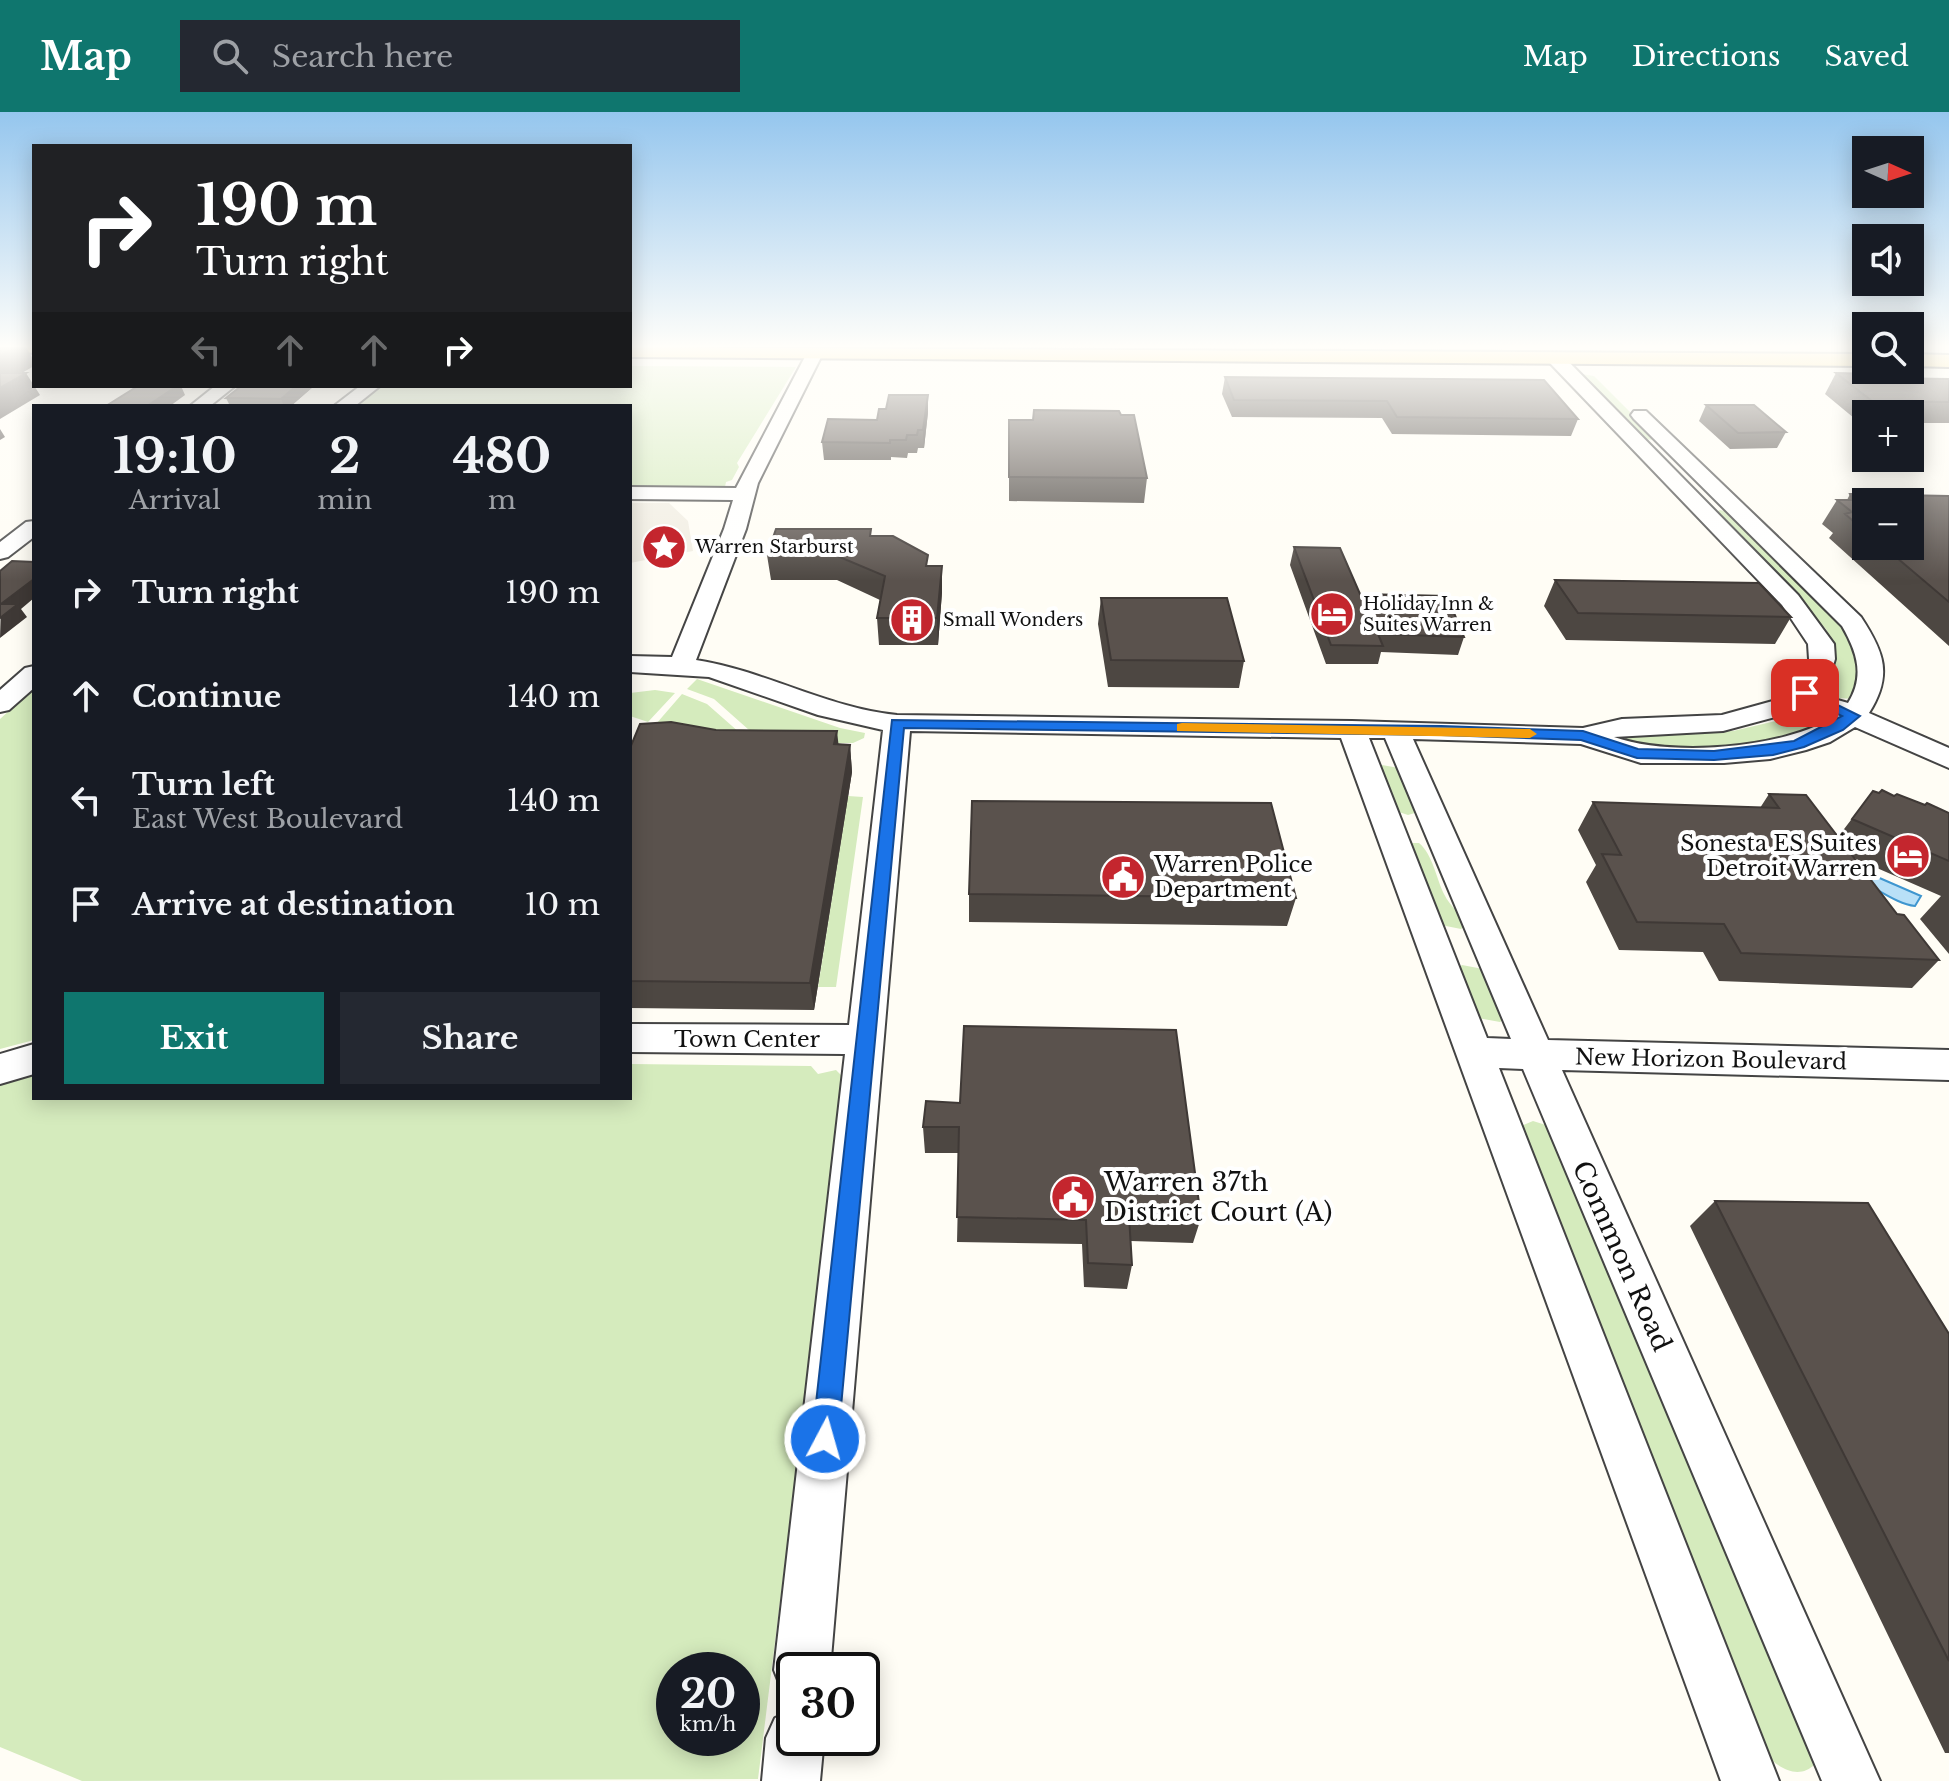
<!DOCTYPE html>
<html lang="en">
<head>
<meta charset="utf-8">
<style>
  :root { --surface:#171b24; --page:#242831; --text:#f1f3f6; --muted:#9ea1a6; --accent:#0f766e }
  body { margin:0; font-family:"Libre Baskerville",serif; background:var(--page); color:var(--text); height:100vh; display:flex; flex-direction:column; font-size:30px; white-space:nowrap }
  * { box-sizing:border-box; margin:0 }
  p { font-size:26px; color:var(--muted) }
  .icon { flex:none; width:44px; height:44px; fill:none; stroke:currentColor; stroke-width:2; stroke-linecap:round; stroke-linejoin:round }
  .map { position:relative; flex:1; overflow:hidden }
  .side { position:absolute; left:32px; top:292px; width:600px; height:696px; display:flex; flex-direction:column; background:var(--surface); border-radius:0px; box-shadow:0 4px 20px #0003 }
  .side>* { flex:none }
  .guide { position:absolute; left:32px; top:32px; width:600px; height:244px; border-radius:0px; box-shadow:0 4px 20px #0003; background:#202124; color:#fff; overflow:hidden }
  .needle { width:52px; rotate:93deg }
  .tools { position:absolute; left:1852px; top:24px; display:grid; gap:16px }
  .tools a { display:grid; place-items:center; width:72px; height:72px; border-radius:0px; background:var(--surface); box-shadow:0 4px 20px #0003; font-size:40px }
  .speed { position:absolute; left:656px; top:1540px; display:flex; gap:16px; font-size:40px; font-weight:700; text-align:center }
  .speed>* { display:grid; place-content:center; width:104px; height:104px; border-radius:50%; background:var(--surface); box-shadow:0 4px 20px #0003; line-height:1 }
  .speed small { font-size:20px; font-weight:400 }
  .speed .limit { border:4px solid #111; border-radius:12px; background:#fff; color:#111 }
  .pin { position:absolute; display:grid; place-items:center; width:68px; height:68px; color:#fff; margin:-34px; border-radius:16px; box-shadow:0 4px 12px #0006 }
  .me { position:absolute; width:88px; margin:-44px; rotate:6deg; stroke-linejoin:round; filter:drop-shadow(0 0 6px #0008) }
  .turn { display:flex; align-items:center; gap:28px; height:168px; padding:0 32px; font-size:36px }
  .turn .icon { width:104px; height:104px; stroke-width:2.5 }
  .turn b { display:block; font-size:56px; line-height:68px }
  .lanes { display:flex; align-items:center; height:76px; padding:0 32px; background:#0003; justify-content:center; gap:40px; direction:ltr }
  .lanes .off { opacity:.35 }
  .eta { display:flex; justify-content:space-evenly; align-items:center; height:136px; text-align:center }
  .eta b { font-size:48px; font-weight:800; line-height:56px }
  .cta { display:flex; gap:16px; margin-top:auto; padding:16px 32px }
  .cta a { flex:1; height:92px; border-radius:0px; background:var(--accent); color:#fff; font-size:32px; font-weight:800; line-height:92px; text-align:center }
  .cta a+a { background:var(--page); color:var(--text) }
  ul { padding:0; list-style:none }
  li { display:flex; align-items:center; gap:24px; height:104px; padding:0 32px }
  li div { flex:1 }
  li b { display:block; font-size:30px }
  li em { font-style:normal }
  header { display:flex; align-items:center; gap:48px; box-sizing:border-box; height:112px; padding:0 40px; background:var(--accent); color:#fff }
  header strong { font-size:38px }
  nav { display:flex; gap:44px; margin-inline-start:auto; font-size:28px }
  .search { width:560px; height:72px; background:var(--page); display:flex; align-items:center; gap:20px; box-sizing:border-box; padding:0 28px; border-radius:0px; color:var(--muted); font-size:30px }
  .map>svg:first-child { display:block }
  .green { fill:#d5ebbd; fill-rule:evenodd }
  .plaza { fill:#f1ede2 }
  .water { fill:#b9e0f7; stroke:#3f96cf; stroke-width:2 }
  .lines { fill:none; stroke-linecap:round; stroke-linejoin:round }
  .street-casing { stroke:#444; stroke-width:4 }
  .primary-casing { stroke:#222; stroke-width:4 }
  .street { fill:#fff; fill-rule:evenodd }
  .primary { fill:#f9d66b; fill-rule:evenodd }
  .wall { fill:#4d4742; fill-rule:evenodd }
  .shaded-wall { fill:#3f3936 }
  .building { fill:#5a524d; stroke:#3f3936; stroke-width:2 }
  .route { fill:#1a73e8; stroke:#114b97; stroke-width:2 }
  .slow { fill:#f59e0b }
  .labels { text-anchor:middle; stroke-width:8; stroke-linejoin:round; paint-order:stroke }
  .far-poi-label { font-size:18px; fill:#111; stroke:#fff; text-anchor:start }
  .poi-label { font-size:22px; fill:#111; stroke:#fff; text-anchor:end }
  .street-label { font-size:22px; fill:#111; stroke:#fff }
  .near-poi-label { font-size:26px; fill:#111; stroke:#fff; text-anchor:start }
  .near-street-label { font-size:26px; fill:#111; stroke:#fff }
</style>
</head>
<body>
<header>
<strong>Map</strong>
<div class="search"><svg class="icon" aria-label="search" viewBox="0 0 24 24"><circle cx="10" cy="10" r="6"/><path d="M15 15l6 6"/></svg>Search here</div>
<nav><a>Map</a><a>Directions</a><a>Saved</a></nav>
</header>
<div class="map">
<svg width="1949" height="1669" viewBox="0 0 1949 1669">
  <rect width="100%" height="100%" fill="#fffdf5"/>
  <path class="green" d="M630,254L796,255L737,351L739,355L732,368L726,370L725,375L713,377L630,375V294H357L382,274H630Z
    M1581,262L1594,264L1658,328L1641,327Z
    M1720,398L1729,400L1846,515L1862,556L1853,587L1838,586L1829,580L1836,545L1826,517L1714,401Z
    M697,567L840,616L865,621L864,626L853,631H805L749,618L714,587L687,577Z
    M34,576V928L0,937V607Z
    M655,578L675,581L648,610L630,604V581Z
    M682,582L707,592L740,621L656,612Z
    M1788,606L1805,610L1811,616C1789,633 1668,642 1638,635C1632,634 1627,629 1624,625L1631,621L1733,619Z
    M1382,653L1399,656L1418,700L1408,703L1396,699L1378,655Z
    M848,684L863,685L836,875H818Z
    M1410,731H1419C1433,743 1436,766 1444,782C1450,795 1461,800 1465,814L1461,817L1441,813Z
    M1462,853L1483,857L1504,907L1500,910L1478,906L1458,856Z
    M630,952L811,954L818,962L836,958L845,967L758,1667L82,1669L0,1635V972L34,962V986H630ZM674,1558H742V1626H674Z
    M1533,1009L1549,1014L1815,1652C1799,1669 1776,1656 1764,1639L1521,1014Z"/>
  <path class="plaza" d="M630,391H669L688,409L693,439L630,451Z"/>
  <path class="water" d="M1868,761L1921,784L1915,794C1897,792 1880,778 1862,770Z"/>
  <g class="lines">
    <g class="street-casing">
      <path id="street" d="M815,236L823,241L758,371L746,417L696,548C766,559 827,596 897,603L1352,609L1583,616L1622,607L1722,603L1780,587L1796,575L1804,564L1809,547L1808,532L1782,493L1549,250L1547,246L1555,241L1561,242L1798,483L1834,532L1835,547L1830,564L1814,587L1798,599L1723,619L1614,625C1670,645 1783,637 1833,605L1821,595L1824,589L1834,587L1848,591C1865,564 1857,540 1842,514L1634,307L1631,303L1634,299H1646L1861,505C1884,540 1893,563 1869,601L1949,636V656L1855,615L1830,630L1806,638L1770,647L1724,651H1641L1581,632L1413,627L1548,928L1949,938V968L1562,958L1880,1669H1822L1523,957L1499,956L1779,1669H1721L1341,626L910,619L830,1558H794V1582L782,1578L774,1558L845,942L630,940V912L849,913L883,618L818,603L709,565L630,560V544L672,545L724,417L733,388L630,387V375L736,376L807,241ZM1369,626H1385L1511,927L1487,926Z
        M215,274H235L210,294H190Z
        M360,274H380L355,294H334Z
        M34,409V425L8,445L0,447V430L26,410Z
        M34,554V576L9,598L0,600V578L25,556Z
        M34,932V962L0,972V942Z
        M794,1598V1626H824L820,1669H762L766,1626L775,1606Z"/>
    </g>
    <g class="primary-casing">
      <path id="primary" d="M11,235H34V241L14,239Z
        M630,235L1866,242V254L630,245Z
        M1910,242L1949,243V255L1910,254Z"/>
    </g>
    <use href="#street" class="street"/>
    <use href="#primary" class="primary"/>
  </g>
  <path class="wall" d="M1836,261L1883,266L1949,267V311H1910V302H1866V311H1860L1825,282Z
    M1225,265L1578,307L1571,324L1392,322L1382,306L1232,305L1222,282Z
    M314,274L291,294H230L226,286Z
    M1706,293L1786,320L1777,336L1730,337L1699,309Z
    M928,300L924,336H918L917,341H908L907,346L891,345V348H824L822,330Z
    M1009,308L1147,366L1144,391L1009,389Z
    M1850,382L1949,384V534L1829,426L1833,421L1822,412L1837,388H1847ZM1866,390L1910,434H1866Z
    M872,424L928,454L942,480L938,533H879L877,506L880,488L837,468H771L767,443Z
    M1294,435L1360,482L1464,525L1458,543L1381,540L1378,552H1326L1290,453Z
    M1555,468L1791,505L1775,532L1566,528L1544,494Z
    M1101,486L1244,549L1239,576L1108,575L1098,512Z
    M716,618L850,633L852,660L814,898L630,896V636Z
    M1873,679L1949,701V842L1920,807L1941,784L1854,746L1897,802L1939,848L1912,876L1719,869L1703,840L1619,838L1586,770L1596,753L1578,718L1593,690L1760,696L1769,682L1838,725Z
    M969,782L1296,786L1287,814L969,810Z
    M960,991L1201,1106L1193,1131L1131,1129L1132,1153L1127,1177L1084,1175L1082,1132L957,1130L959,1041H925L923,1015Z
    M1715,1089L1949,1222V1641H1945L1690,1114Z"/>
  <path class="shaded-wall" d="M16,235H26L34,249V254L8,269L26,261L40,283L0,307V244Z
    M177,274H181L185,283L170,294H147Z
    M296,274H314L291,294H284L281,287Z
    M928,283V300L924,336L923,318Z
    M0,317L5,325L0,328Z
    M942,454V480L938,533L937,506Z
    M34,467V486L21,497L27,505L0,526L1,492Z
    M837,619L840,646L834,632Z
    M850,633L852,660L814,898L810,871Z"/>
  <path class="building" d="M0,235H16L0,244Z
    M0,261H26L0,276Z
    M1836,261L1876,262L1883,266L1949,267V290L1872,289Z
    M1225,265L1544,268L1578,307L1397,305L1387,289L1234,288Z
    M138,274H177L147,294H106Z
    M241,274H296L281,287L226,286Z
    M889,283H928L923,318H918L917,323H907L906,328H890V331L822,330L828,307L877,308L879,297H886Z
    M1706,293H1754L1786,320L1738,321Z
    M1034,298L1119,299L1121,303H1134L1147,366L1009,365V308H1033Z
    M1850,382L1949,384V490L1883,434H1910V390H1866V420L1845,402L1852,400L1837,388H1853Z
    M776,417H871L870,424H893L928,443L926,454H942L937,506H877L885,464L835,443H767Z
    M1294,435L1340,436L1360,482L1447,484L1464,525L1378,522L1383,534L1331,533Z
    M12,449L34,450V467L1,492H18L0,506V459Z
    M1555,468L1759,471L1791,505L1578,501Z
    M1101,486H1227L1244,549L1111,548Z
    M671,610L716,618L837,619L834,632L850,633L810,871L630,869V636L640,612Z
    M1882,678L1894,684L1897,682L1925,693L1927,691L1949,701V749L1852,707L1873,679L1879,681Z
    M1769,682L1806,683L1897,802L1904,803L1939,848L1741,841L1724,812L1637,810L1602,742L1621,743L1593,690L1779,696Z
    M972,689L1271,691L1296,786L969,782Z
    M964,914L1176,918L1201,1106L1129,1104L1132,1153L1088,1151L1086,1108L957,1105L959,1015H923L926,989L960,991Z
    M1715,1089L1868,1091L1949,1222V1549Z"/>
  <linearGradient id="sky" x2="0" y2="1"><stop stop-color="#95c6ee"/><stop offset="0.5" stop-color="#fffefa"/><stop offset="1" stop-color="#fffefa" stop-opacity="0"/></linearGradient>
  <rect width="1949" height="469" fill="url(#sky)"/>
  <path class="route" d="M1805,577L1860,604L1843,618L1804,635L1773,643L1714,648L1637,646L1581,628L1441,623L904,616L838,1327L834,1337L825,1340L816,1337L812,1327L892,608L1441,614L1583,619L1638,637L1714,639L1794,629L1842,604L1800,584L1798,581Z"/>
  <path class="slow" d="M1182,611L1530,617L1537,622L1530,626L1177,619V612Z"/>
  <defs>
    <g id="sight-disc" transform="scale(2.3)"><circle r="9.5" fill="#c4262e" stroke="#fff"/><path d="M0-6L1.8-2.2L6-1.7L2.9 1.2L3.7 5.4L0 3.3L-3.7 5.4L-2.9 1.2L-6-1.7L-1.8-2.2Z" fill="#fff"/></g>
    <g id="hotel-disc" transform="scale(2.3)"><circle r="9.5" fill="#c4262e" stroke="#fff"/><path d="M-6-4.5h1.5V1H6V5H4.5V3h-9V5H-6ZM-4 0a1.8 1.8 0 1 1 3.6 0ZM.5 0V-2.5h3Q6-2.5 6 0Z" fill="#fff"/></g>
    <g id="building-disc" transform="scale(2.3)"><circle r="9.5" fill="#c4262e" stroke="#fff"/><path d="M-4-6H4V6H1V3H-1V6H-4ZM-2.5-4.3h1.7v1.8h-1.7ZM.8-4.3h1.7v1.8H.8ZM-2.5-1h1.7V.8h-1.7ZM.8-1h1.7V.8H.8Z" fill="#fff"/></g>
    <g id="civic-disc" transform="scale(2.3)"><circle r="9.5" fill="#c4262e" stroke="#fff"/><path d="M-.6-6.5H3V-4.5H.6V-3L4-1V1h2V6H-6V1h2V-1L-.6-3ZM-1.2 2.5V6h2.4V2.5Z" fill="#fff"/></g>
  </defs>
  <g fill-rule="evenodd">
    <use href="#sight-disc" x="664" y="435"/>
    <use href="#hotel-disc" x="1332" y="502"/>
    <use href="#building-disc" x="912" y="508"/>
    <use href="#hotel-disc" x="1908" y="744"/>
    <use href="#civic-disc" x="1123" y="765"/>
    <use href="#civic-disc" x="1073" y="1085"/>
  </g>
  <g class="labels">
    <g class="far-poi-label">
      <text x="695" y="441">Warren Starburst</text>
      <text x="1363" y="498">Holiday Inn &amp;<tspan x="1363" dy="21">Suites Warren</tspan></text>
      <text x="943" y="514">Small Wonders</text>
    </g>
    <g class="poi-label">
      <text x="1877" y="739">Sonesta ES Suites<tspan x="1877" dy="25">Detroit Warren</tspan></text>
      <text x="1154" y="760" text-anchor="start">Warren Police<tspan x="1154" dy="25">Department</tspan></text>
    </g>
    <g class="street-label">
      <text x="747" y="935">Town Center</text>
      <text transform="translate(1711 947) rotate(1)" y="8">New Horizon Boulevard</text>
    </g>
    <g class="near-poi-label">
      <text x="1104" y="1079">Warren 37th<tspan x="1104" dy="30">District Court (A)</tspan></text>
    </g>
    <g class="near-street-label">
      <text transform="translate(1622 1144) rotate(66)" y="9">Common Road</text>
    </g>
  </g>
</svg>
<div class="tools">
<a><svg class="needle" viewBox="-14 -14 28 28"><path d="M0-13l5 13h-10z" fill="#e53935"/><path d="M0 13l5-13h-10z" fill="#9ea1a6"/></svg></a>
<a><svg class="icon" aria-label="sound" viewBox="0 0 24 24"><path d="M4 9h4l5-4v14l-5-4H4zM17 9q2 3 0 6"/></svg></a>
<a><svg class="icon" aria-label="search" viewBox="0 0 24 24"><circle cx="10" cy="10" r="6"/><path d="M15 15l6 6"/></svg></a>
<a>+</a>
<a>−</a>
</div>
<div class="speed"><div>20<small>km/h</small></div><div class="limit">30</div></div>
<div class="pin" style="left:1805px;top:581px;background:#d93025"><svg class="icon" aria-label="arrive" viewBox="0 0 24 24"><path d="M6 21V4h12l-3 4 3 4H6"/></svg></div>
<svg class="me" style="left:825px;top:1327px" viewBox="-20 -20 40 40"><circle r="17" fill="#1a73e8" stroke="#fff" stroke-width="3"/><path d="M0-11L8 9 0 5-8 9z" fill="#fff"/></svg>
<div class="guide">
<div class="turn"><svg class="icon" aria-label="right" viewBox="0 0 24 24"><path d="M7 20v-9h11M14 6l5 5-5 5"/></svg><div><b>190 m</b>Turn right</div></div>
<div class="lanes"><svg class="icon off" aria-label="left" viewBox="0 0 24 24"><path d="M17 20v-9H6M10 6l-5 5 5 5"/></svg><svg class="icon off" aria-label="ahead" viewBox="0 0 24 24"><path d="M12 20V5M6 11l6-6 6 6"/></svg><svg class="icon off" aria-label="ahead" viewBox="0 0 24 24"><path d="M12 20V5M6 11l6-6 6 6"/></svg><svg class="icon" aria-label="right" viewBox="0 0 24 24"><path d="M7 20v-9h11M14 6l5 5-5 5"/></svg></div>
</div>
<section class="side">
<div class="eta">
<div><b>19:10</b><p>Arrival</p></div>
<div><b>2</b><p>min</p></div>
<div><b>480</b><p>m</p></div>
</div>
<ul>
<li><svg class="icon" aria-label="right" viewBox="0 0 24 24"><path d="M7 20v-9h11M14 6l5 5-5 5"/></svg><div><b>Turn right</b></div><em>190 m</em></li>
<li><svg class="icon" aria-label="ahead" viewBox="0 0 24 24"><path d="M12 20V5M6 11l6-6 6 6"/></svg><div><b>Continue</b></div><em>140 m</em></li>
<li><svg class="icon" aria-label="left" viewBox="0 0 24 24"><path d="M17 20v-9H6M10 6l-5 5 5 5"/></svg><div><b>Turn left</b><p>East West Boulevard</p></div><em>140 m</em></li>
<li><svg class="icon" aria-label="arrive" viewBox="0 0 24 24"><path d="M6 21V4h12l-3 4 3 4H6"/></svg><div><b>Arrive at destination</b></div><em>10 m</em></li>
</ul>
<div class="cta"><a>Exit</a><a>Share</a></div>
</section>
</div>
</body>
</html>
